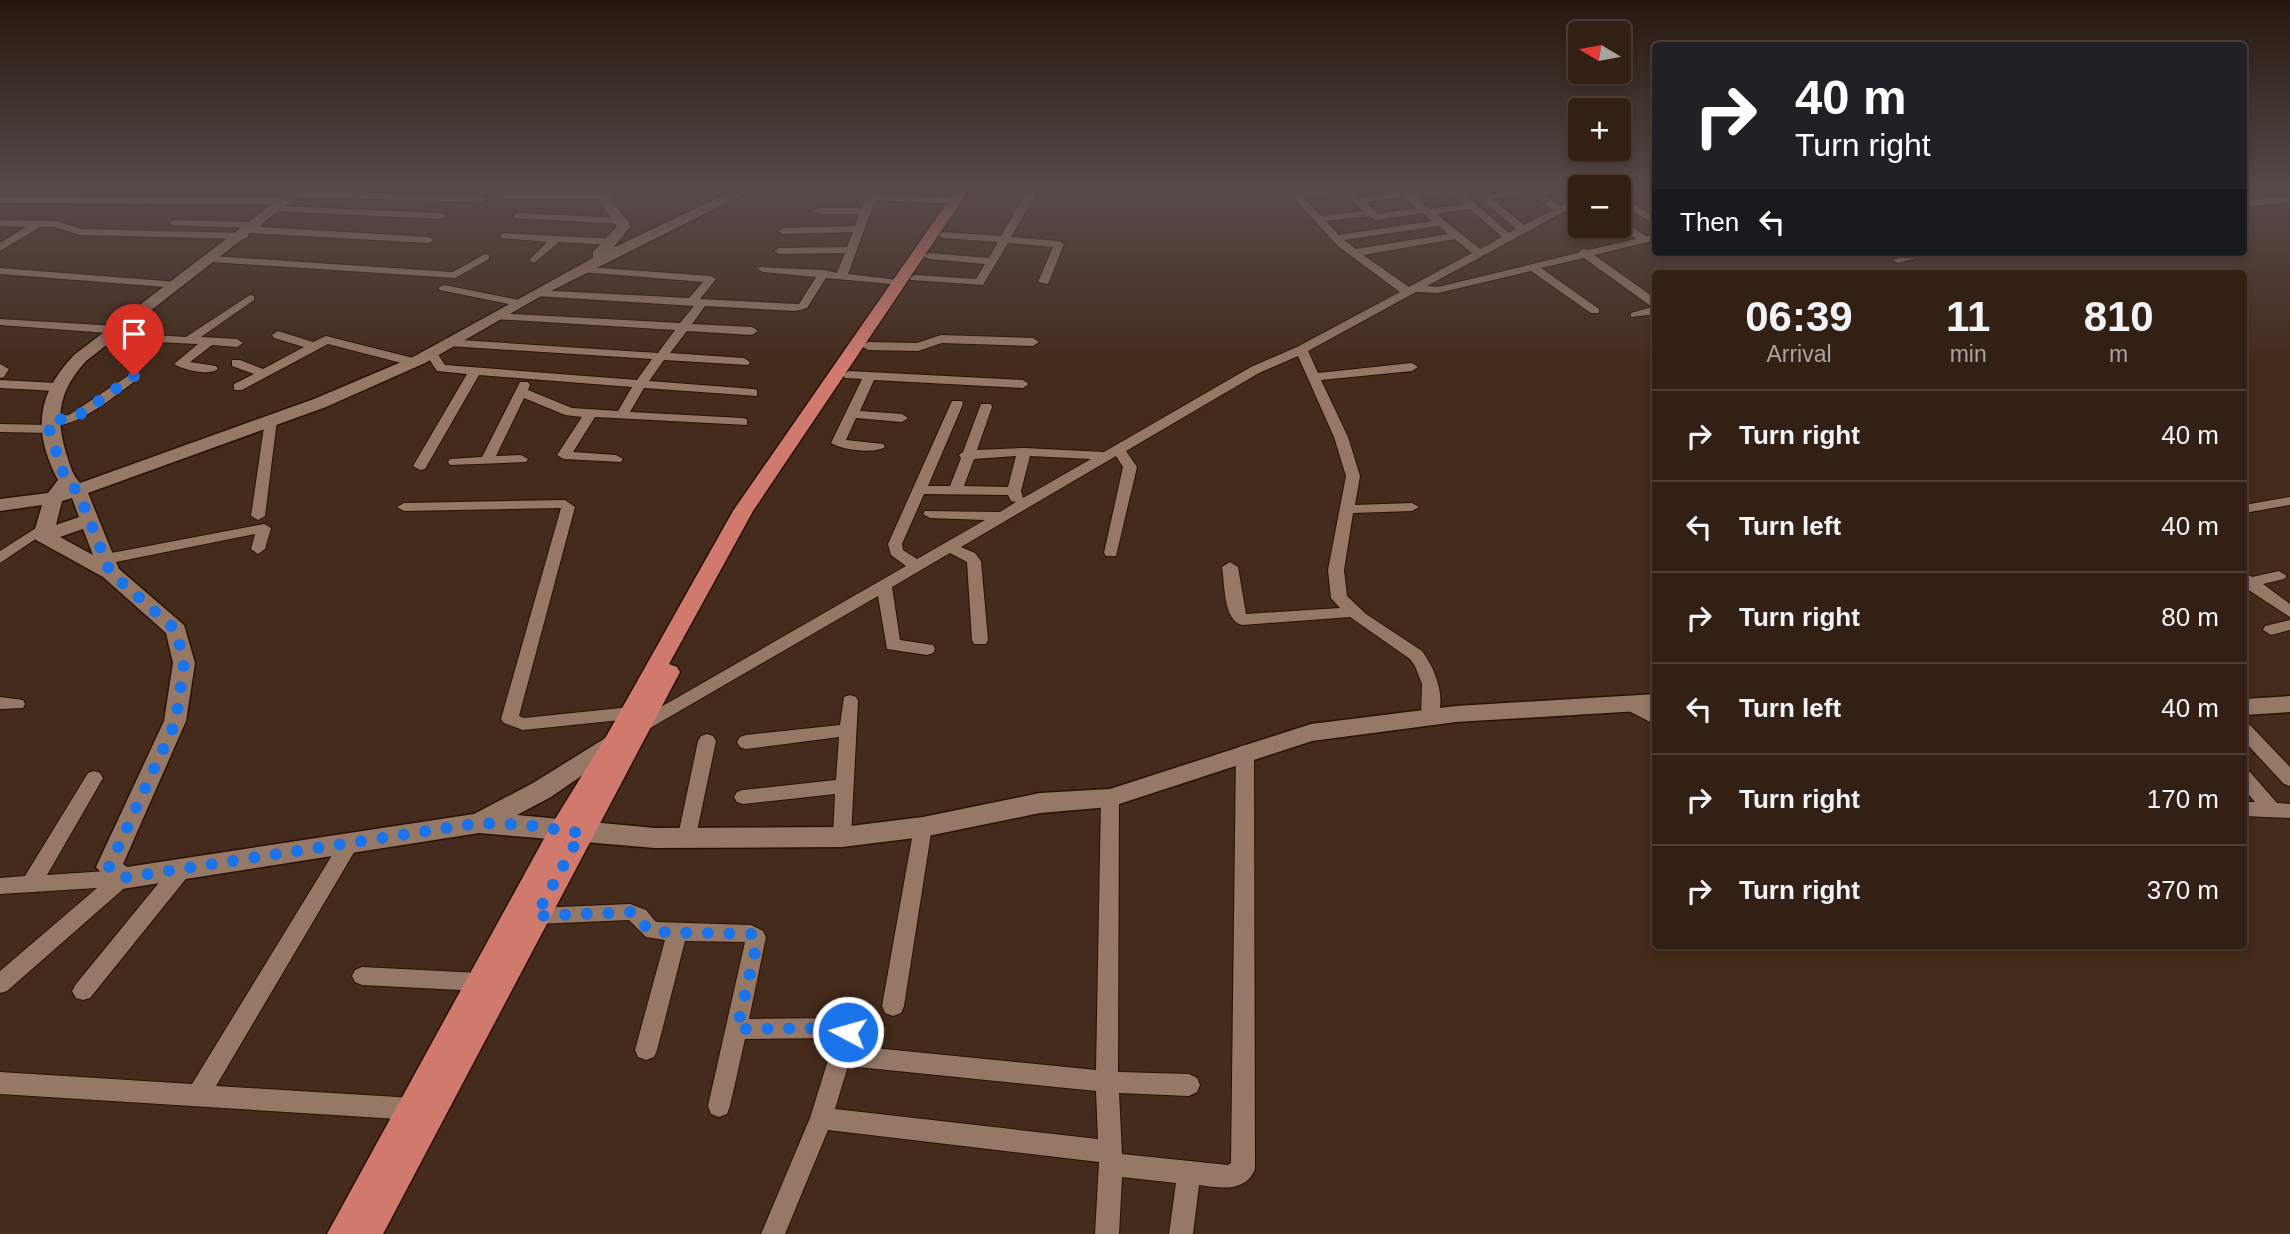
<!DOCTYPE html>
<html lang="en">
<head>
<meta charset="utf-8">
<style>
  :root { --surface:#332014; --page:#3e2d22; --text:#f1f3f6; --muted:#a9a3a0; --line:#4e3e34 }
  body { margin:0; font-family:Arial,sans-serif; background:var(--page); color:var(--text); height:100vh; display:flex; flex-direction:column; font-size:26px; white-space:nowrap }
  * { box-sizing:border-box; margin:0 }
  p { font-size:23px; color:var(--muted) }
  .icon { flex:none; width:38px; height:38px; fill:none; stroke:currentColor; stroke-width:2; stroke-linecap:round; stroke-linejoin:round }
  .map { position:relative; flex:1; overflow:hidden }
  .sheet { position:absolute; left:1652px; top:270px; width:595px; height:679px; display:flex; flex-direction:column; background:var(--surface); border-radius:7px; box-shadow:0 4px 10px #0003,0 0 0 2px var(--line) }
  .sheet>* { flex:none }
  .guide { position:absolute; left:1652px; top:42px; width:595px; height:214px; border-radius:7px; box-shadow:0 4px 10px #0003,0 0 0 2px var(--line); background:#202124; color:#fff; overflow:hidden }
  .needle { width:46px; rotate:280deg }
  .buttons { position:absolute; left:1568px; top:21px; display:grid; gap:14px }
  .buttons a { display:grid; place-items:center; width:63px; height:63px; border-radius:7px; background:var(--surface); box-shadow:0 4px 10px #0003,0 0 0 2px var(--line); font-size:35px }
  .pin { position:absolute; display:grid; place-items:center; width:60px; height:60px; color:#fff; margin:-72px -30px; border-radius:50% 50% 50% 0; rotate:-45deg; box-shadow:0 0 7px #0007 }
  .pin .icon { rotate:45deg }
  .me { position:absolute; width:77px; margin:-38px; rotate:276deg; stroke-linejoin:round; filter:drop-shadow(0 0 5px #0008) }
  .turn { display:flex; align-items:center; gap:24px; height:147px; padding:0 28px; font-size:32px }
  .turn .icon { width:91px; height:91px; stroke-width:2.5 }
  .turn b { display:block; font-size:49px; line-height:60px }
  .then { display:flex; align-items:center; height:66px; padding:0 28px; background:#0003; gap:14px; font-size:26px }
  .eta { display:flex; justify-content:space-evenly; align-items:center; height:119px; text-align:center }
  .eta b { font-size:42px; font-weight:700; line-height:49px }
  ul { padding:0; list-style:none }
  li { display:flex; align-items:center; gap:21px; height:91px; padding:0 28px; border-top:2px solid var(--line) }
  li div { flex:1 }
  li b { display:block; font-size:26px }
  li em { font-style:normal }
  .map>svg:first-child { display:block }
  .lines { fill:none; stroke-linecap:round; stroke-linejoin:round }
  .minor-casing { stroke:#291204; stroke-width:2 }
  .tertiary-casing { stroke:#291204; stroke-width:3 }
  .primary-casing { stroke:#291204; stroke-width:3 }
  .minor { fill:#957866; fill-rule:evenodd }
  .tertiary { fill:#957866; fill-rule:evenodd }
  .primary { fill:#d07a6e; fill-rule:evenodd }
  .route { stroke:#1a73e8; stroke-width:12; stroke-dasharray:0 21.6 }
</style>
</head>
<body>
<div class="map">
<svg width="2290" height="1234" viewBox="0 0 2290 1234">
  <rect width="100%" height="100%" fill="#442b1b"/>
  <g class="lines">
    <g class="minor-casing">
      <path id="minor" d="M294,191L482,196L487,199L482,202L295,197L290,194Z
        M505,191L602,193L607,196L602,199H506L501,196Z
        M868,191H878L877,194L955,198L960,201L955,204L875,200L848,274L898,280L902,281V285L826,278L807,308L796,311L705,306L692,324L752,327L758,331L752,335L687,331L670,353L744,358L750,362L748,365L664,360L649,381L753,389L757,390V396L644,388L630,412L742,418L747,419V425L595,417L573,452L616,455L623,459L621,462L564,459L557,455L582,417L565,415L524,398L496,456L521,455L528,459L526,462L450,465L448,462L450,459L482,457L520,382H528L530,385L528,390L572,408L618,411L632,387L479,375L425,469L420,470L413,466L467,374L437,371L425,353L427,350H435L445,365L637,380L652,359L449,346L443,342L445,339L658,353L675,330L495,319L489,316L495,313L680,323L694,306L536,296L530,293L536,290L689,298L703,282L582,272L581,270L586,267L711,276L716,279L700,299L799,304L816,277L763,272L758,269L759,267L824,270L837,273L845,253L779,254L774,251L779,248L847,247L853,232L783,234L778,231L783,228L855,226L859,214H818L813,211L818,208H862Z
        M1017,191H1033L1036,194L1011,237L1059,241L1064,244L1048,284L1038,282L1053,247L1008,243L983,285L911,280L910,278L915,275L976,279L985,264L929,259L924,256L929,253L989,258L998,242L943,238L938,235L943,232L1001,236L1025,195Z
        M1287,191H1339L1304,198L1321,216L1363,211L1342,191H1353L1359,197L1397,191H1450L1416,198L1430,209L1464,204L1450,191H1461L1509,233L1516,229L1472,191L1486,194L1526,191L1492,199L1524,225L1553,210L1527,191H1539L1560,206L1580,196V203L1427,286L1438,287L1578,253L1583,249L1588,250L1636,239L1618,226L1619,219L1646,236L1656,234V240L1594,255L1656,299V314L1631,317V313L1652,307L1584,258L1541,268L1599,309V313H1591L1531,271L1438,293L1416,292L1308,351L1318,373L1412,363L1418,367L1412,371L1321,380L1348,437L1360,476L1355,505L1412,503L1419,507L1412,511L1353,513L1344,570L1347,596L1366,614L1422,651C1436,670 1447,699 1436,721H1424L1421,717L1422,684L1415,666L1410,659L1350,617L1242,625C1223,620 1225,584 1222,567L1230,562L1238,567L1246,614L1340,608L1331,598L1328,570L1346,476L1334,437L1298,356L1259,373L1126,451L1137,467L1116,556H1106L1104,553L1123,467L1116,456L961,547L975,553L981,561L988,640L986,644H974L972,640L967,562L950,553L892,587L900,640L933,645L935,649L933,653L927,655L887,649L878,596L645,731H633L630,727L633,723L906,566L891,555L888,544L952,401H962L963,404L928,486H950L961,458L959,455L963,452L981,404H991L992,407L977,450L1024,448L1104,452L1251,367L1297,347L1400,292L1339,247ZM1403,197L1417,208L1378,214L1365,202ZM1470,209L1502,237L1480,249L1436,214ZM1423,213L1432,221L1339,235L1326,221L1369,216L1376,220ZM1439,226L1448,234L1356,249L1344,240ZM1455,239L1472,253L1409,287L1363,255ZM1016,456L1008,487L964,486L974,459ZM1030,456L1091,459L1023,498L1021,491ZM924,494L1008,495L1011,501L1016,502L1000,512L925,511L923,514L930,518L985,520L917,559L903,550L902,544Z
        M1619,196L1656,217V225L1619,203Z
        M2290,196V202L2244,207V201Z
        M0,197L287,198L292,201L287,204L0,203Z
        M277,206L441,213L446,216L441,219L273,211V207Z
        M518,213L620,218L625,221L620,224L514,218V214Z
        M0,220L56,221L81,229L244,233L249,236L244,239L80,235L55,227H40L0,251V243L26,227L0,226Z
        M175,220L257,222L262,225L260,227L429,237L434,240L429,243L251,233L247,232V228L171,225V221Z
        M1585,226H1596L1605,234L1596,236Z
        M505,233L612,239L617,242L612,245L559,242L534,263L529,260L547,242L501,238V234Z
        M1920,252H1939L1898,263L1893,260Z
        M485,254L489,255V259L455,278L212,262L207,259L212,256L453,272Z
        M0,268L178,282L184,285L178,288L0,274Z
        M444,285L519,300L525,303L519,306L440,290L438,288Z
        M250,295L254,296V300L201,337L237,339L243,343L237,347L212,345L190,362L216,366L218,369C209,376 183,370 174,364L198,344L110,340L104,336L108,333L0,325V319L117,326L123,330L119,333L186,337Z
        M278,331L313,342L326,336L417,359L419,362L413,366L328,344L242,390H234V384L254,374L232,366V360H240L263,369L304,347L274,338L272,335Z
        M941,335L1033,338L1039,342L1033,346L942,343L918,351L868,350L862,346L868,342L917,343Z
        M0,364L9,369L4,377L0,378Z
        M849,371L1023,380L1029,384L1023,388L874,380L860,411L902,414L908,418L902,422L856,418L846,440L883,444L885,447C875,454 841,450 831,443L862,379L845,378L843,375Z
        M134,372L138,373V379C119,392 65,440 43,421L49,417L69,415Z
        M0,380L56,383L62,387L56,391L0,388Z
        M271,416L277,420L265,516L258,520L251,516L265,420Z
        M0,424L49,425L56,429L49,433L0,432Z
        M2290,497V505L2244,513V505Z
        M565,500L575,507L519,716L524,718L631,707L637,709L640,713L637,717L631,719L523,730L504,723L501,719L561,508L404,511L397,507L404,503Z
        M47,521L54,525L52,528L0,563V551Z
        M264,524L271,528L265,549L258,554L251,549L255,534L106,564L99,559L106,554Z
        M2279,571L2287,576L2284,579L2263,584L2290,604V617L2244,587V573L2252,577Z
        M2290,620V630L2271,635L2263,630L2265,626Z
        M850,695L856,697L858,701L851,837L849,842L842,845L835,842L833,837L835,794L743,804L737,802L734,797L737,792L743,790L836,780L839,737L746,749L740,747L737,742L740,737L746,735L840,725L844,697Z
        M0,697L23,700L25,704L23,708L0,709Z
        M1631,699L1656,711V725L1625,709L1623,705L1625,701Z
        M2244,724L2250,725L2290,767V786L2284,784L2244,741Z
        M707,734L713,736L716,741L696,836L694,841L687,844L680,841L678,836L698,741L701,736Z
        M1245,745L1251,747L1254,752L1255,1169C1245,1193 1220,1188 1199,1185L1193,1234H1169L1176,1183L1122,1177L1119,1234H1095L1099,1162L828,1130L785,1234H761L810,1118L835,1038L745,1039L730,1106L727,1114L719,1117L711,1114L708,1106L745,942L685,941L657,1050L654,1057L646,1060L638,1057L635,1050L665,940L646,937L629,920L536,924L529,922L526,916L529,910L536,908L630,904L646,910L656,922L751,925L763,931L766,937L749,1019L845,1018L853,1021L859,1032L854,1046L1096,1070L1101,798L1104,793L1110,791L1116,793L1119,798L1118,1072L1189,1074L1197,1078L1200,1085L1197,1092L1189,1096L1119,1093L1122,1154L1228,1165L1231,1163L1236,752L1239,747ZM848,1066L1096,1091L1098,1139L835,1109Z
        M2244,770L2250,772L2277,803L2290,804V818L2244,816V802H2255L2244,789Z
        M94,771L100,773L103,778L47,875L122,870L129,872L132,878L129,884L7,991L0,993V971L97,888L0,894V878L25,876L88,773Z
        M923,820L930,822L932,827L904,1006L901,1013L893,1016L885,1013L882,1006L914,827L916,822Z
        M349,836L356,839L358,844L356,849L216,1086L414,1098L422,1101L425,1109L422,1117L414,1120L0,1094V1072L192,1084L342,839Z
        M182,861L189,863L192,869L189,875L90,998L83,1000L76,998L72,991L76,984L175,863Z
        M362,967L480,973L487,975L490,982L487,989L480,991L362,985L355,982L352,976L355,970Z"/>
    </g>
    <g class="tertiary-casing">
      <path id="tertiary" d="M289,191H304L86,361C59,391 55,415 66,453C70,464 72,475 80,483L314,399L413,357L593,258V252L617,226L592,191H605L631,226L613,248L732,191H750L541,296L425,363L326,407L88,493L119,569L184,625L195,663L186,721L123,864L127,867L474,814L533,783L615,732L623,735L627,741L623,747L551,797L517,815L655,828L842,827L923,817L1040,793L1110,789L1311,724L1456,706L1656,694V710L1456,722L1312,741L1110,807L1040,813L923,837L842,847L655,848L479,833L122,889L113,886L96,867L164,721L173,663L166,633L103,577L36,540L33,536L42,505L0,511V499L48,493L58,480C32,431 37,394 74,355ZM72,498L79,517L56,525L62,501ZM83,529L93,555L60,537Z
        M2290,696V712L2244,715V699Z"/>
    </g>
    <g class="primary-casing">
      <path id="primary" d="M955,191H968L753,511L669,664L677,667L680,672L383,1234H327L552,824L607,735L733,511Z"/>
    </g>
    <use href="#minor" class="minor"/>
    <use href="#tertiary" class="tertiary"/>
    <use href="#primary" class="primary"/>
  </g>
  <linearGradient id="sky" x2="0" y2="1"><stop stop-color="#25180f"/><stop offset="0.52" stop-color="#564a4a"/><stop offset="1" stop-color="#564a4a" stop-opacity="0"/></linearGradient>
  <rect width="2290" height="364" fill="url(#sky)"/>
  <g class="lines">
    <path class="route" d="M134,376L76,417L49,421V429L66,482L78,491L110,572L176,630L184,663L176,721L109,867L122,878L479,823L527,825L581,833L536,916L630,912L639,916L645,926L653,932L751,934L757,943L737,1029L845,1028L848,1032"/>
  </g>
</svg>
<div class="buttons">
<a><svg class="needle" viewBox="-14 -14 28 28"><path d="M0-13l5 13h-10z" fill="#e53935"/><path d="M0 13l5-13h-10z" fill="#a9a3a0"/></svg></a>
<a>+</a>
<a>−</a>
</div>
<div class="pin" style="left:134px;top:376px;background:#d93025"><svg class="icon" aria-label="arrive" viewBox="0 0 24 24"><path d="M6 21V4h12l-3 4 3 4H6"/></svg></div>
<svg class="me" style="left:848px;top:1032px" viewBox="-20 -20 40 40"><circle r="17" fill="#1a73e8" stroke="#fff" stroke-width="3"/><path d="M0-11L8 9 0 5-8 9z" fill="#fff"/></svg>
<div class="guide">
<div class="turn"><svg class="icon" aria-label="right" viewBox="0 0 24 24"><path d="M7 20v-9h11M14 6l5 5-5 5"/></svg><div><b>40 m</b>Turn right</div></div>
<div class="then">Then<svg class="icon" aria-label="left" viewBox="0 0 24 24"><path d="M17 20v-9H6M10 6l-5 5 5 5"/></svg></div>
</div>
<section class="sheet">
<div class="eta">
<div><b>06:39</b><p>Arrival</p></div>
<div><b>11</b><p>min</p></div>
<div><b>810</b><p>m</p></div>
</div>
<ul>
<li><svg class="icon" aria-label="right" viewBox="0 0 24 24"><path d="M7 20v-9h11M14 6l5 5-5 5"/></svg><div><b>Turn right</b></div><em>40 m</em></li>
<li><svg class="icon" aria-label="left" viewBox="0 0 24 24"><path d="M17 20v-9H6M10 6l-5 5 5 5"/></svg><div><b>Turn left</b></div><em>40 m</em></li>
<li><svg class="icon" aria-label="right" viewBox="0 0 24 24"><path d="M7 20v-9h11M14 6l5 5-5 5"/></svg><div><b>Turn right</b></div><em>80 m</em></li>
<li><svg class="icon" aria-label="left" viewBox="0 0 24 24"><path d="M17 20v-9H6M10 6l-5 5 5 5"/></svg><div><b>Turn left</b></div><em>40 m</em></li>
<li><svg class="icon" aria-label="right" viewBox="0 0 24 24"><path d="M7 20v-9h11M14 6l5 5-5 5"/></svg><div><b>Turn right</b></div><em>170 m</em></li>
<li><svg class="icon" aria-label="right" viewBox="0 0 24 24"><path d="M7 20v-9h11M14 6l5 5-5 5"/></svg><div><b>Turn right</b></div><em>370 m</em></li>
</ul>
</section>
</div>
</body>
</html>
